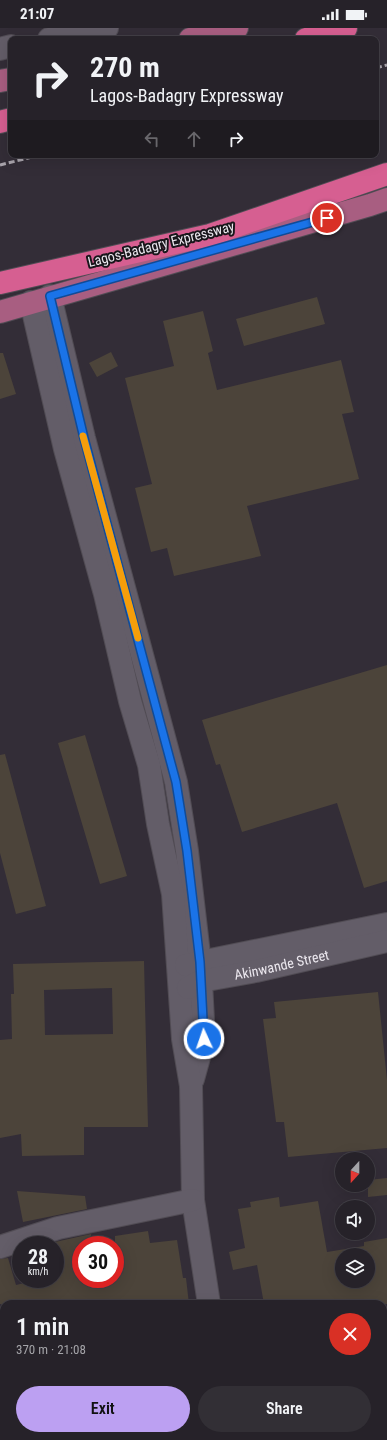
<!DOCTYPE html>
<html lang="en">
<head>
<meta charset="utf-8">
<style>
  :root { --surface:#262229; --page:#322f35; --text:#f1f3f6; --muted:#a4a4a8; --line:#423f46; --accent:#bca0f2 }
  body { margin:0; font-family:"Roboto Condensed",sans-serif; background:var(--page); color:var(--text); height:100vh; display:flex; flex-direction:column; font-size:15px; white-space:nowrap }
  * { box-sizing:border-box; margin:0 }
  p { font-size:13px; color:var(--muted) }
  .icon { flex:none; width:22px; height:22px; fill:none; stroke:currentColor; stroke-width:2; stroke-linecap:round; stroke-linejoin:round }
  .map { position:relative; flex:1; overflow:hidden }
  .panel { position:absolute; left:0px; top:1272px; width:387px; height:140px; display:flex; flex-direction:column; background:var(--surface); border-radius:12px 12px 0 0; box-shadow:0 4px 16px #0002,0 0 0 1px var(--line) }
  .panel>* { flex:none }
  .guide { position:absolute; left:8px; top:8px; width:371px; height:122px; border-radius:8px; box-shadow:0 4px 16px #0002,0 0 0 1px var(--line); background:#262229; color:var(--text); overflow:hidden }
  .needle { width:26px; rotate:201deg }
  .controls { position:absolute; left:335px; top:1124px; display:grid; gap:8px }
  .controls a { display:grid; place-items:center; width:40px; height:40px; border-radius:50%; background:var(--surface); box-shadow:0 4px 16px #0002,0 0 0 1px var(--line); font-size:20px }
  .speed { position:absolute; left:12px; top:1208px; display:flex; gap:8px; font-size:20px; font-weight:700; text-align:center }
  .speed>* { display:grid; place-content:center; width:52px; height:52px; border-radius:50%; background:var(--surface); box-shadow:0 4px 16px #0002,0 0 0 1px var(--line); line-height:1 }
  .speed small { font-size:10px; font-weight:400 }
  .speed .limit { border:6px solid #d22; background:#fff; color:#111 }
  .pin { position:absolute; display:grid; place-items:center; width:34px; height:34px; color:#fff; margin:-17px; border:2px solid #fff; border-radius:50%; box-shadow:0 1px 4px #0007 }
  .me { position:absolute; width:44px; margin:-22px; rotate:357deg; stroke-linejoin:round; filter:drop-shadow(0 0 3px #0008) }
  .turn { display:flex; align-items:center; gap:14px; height:84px; padding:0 16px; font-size:18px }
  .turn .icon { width:52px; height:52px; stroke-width:2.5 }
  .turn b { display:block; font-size:28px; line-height:34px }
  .lanes { display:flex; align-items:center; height:38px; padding:0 16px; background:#0003; justify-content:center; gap:20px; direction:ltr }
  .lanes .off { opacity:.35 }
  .round { display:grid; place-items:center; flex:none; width:42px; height:42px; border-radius:21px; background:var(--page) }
  .headline { display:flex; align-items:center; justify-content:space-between; height:68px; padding:0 16px }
  h1 { font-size:24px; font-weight:600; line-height:30px }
  .cta { display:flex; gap:8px; margin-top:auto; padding:8px 16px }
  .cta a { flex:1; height:46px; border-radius:24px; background:var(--accent); color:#111; font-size:16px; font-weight:600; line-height:46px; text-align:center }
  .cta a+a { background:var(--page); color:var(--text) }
  .status { display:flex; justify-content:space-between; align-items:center; height:28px; padding:0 20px; background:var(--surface); direction:ltr }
  .status svg { height:11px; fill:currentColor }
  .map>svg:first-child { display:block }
  .building { fill:#4c443a; fill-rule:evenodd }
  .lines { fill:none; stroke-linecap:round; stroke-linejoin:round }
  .minor-casing { stroke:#514c54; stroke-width:24 }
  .major-casing { stroke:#514c54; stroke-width:24 }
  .highway-casing { stroke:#514c54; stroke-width:24 }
  .minor { stroke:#635d68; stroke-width:22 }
  .major { stroke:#a85e81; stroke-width:22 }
  .highway { stroke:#d65f91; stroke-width:22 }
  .rail { stroke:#a9a4ac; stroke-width:3; stroke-dasharray:6 3; stroke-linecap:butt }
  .route-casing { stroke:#114b97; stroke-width:10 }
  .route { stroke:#1a73e8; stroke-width:7 }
  .slow { stroke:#f59e0b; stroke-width:7 }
  .labels { text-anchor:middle; stroke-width:4; stroke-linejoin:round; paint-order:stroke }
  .street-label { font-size:14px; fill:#ebe7ee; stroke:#19161b }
</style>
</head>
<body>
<div class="status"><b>21:07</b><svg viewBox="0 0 49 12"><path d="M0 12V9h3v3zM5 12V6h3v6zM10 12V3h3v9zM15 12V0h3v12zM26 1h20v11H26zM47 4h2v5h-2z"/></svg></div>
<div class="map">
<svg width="387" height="1412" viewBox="0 0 387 1412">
  <rect width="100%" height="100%" fill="#332d37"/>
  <path class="building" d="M317,269L325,296L244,318L236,291Z
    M203,283L213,323L208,325L217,362L341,332L354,384L342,386L359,451L247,478L261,528L174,548L167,520L151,524L135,460L152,456L125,350L174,338L163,293Z
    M111,324L118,338L97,349L89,335Z
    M0,325H3L16,366L0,371Z
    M387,637V853L364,860L337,775L242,804L220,736L216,737L202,692Z
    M85,707L127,848L100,856L58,715Z
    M5,726L46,878L16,886L0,825V727Z
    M144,933L148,1099H84V1127L22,1128L21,1106L0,1110V1012L12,1011L11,966H14L13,936ZM112,960L113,1006L45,1007L44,962Z
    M378,964L387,1052V1120L288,1129L284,1094H276L263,991L276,990L274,974Z
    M387,1150V1167L368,1169V1152Z
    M17,1163L85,1168L87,1181L23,1194Z
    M279,1169L280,1179L318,1173L327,1224L364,1218V1214L387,1210V1276H264L257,1237L233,1242L229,1224L245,1220L238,1181L251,1179L250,1174ZM342,1227H368V1253H342Z
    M148,1203L150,1215L177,1212L183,1250H186L189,1276H0V1231L8,1230L16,1257L41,1251H59L55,1214L91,1206L92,1217H81V1251H115V1208Z"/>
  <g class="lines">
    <g class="minor-casing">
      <g id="minor">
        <path d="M49,11L107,0"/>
        <path d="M0,21L11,18"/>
        <path d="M50,268L84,410L176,754L187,823L200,935L204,1011L193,1051"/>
        <path d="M31,274L65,421L105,566L130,673L149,737L158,796L173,866L183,1011L191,1058L193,1172L209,1276"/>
        <path d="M186,937L387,896"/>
        <path id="s1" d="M188,960L201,953L256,943L387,913"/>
        <path d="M0,1219L58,1200L193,1172"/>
        <path d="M383,1304L387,1303"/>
        <path d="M241,1408L242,1412"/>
        <path d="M64,1412L72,1408"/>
      </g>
    </g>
    <g class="major-casing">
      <path id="major" d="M190,11L237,0
        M0,53L11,51
        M0,284L370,177L387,171"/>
    </g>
    <g class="highway-casing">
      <path id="highway" d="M306,11L346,0
        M0,94L11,91
        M0,255L210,207L387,146"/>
    </g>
    <use href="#minor" class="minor"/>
    <use href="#major" class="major"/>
    <use href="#highway" class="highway"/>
    <path class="rail" d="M376,40L387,37
      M0,137L40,127"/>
  </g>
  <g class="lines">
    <g class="route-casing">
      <path id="route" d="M204,1011L200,934L187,823L176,754L84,410L50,268L327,190"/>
    </g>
    <use href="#route" class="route"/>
    <path class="slow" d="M83,408L138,610"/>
  </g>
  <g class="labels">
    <g class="street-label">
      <text transform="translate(161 216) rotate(-14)" y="5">Lagos-Badagry Expressway</text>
      <text dy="5" stroke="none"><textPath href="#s1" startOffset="97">Akinwande Street</textPath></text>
    </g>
  </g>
</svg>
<div class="controls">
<a><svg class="needle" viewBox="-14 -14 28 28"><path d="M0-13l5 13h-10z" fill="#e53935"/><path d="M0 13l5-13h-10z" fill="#a4a4a8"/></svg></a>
<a><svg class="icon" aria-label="sound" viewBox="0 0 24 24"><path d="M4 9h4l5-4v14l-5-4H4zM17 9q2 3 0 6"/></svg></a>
<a><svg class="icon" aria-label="layers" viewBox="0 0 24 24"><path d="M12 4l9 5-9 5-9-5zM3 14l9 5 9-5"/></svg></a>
</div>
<div class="speed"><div>28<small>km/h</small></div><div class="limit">30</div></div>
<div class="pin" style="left:327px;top:190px;background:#d93025"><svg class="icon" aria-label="arrive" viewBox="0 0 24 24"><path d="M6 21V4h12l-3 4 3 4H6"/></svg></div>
<svg class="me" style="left:204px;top:1011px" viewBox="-20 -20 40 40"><circle r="17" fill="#1a73e8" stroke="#fff" stroke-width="3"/><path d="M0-11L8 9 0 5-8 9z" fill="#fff"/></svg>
<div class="guide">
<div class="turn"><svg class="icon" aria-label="right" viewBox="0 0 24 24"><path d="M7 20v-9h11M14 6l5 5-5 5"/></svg><div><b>270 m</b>Lagos-Badagry Expressway</div></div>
<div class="lanes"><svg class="icon off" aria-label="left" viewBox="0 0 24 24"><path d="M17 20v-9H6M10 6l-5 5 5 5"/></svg><svg class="icon off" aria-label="ahead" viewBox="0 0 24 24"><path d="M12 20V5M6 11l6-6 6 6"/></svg><svg class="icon" aria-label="right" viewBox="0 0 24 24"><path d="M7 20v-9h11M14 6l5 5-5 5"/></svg></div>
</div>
<section class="panel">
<div class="headline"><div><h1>1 min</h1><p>370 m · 21:08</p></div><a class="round" style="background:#d93025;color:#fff"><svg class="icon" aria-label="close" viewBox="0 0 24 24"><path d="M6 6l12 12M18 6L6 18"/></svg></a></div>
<div class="cta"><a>Exit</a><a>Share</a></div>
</section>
</div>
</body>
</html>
